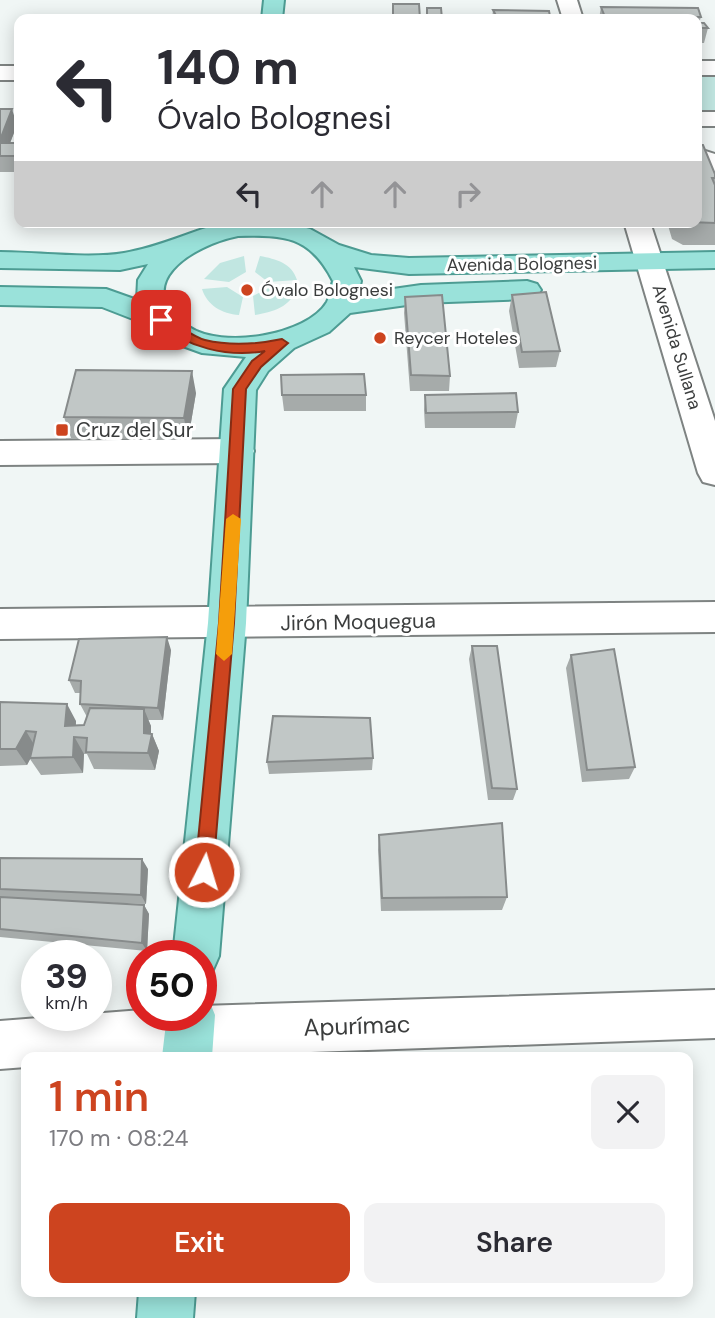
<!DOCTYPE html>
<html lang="en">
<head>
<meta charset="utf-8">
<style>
  :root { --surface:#fff; --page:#f2f2f3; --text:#2b2b33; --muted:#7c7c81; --accent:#cd441f }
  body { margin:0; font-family:"DM Sans",sans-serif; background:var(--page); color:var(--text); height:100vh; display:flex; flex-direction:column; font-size:26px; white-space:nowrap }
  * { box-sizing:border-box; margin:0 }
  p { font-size:23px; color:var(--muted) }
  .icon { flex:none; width:38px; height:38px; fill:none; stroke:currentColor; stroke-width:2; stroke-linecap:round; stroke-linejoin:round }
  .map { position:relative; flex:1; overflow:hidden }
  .panel { position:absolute; left:21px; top:1052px; width:672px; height:245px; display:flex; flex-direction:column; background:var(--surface); border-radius:14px; box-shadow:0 4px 18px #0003 }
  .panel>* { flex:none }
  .hud { position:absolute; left:14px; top:14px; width:688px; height:214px; border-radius:14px; box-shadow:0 4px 18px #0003; background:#fff; color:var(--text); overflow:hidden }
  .speed { position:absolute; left:21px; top:940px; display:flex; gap:14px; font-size:35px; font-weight:700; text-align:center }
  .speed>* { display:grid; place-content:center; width:91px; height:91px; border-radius:50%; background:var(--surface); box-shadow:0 4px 18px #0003; line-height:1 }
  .speed small { font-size:18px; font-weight:400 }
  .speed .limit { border:10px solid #d22; background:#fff; color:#111 }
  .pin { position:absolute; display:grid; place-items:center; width:60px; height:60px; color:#fff; margin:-30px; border-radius:14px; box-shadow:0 4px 10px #0006 }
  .me { position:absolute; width:77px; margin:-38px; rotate:5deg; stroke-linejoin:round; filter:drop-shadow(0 0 5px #0008) }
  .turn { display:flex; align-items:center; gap:24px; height:147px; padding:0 28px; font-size:32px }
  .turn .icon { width:91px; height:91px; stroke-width:2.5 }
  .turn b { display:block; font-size:49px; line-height:60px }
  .lanes { display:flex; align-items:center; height:66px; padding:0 28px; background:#0003; justify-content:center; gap:35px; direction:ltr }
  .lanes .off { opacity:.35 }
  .round { display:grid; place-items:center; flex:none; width:74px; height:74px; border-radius:14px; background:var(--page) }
  .headline { display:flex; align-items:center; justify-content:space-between; height:119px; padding:0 28px }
  h1 { font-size:42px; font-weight:600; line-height:52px; color:var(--accent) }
  .action { display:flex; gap:14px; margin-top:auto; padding:14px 28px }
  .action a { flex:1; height:80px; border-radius:14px; background:var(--accent); color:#fff; font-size:28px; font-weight:600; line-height:80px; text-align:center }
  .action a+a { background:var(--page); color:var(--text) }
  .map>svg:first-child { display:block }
  .green { fill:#c1e6e1 }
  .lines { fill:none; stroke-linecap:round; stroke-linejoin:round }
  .minor-casing { stroke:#7e8382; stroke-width:4 }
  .major-casing { stroke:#4d9c93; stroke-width:4 }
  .minor { fill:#fff; fill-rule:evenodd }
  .major { fill:#9ae2da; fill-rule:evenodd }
  .wall { fill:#a6abaa }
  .shaded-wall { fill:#878b8b }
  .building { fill:#c1c7c6; stroke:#878b8b; stroke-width:2 }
  .route { fill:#cd441f; stroke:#852c14; stroke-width:2 }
  .slow { fill:#f59e0b }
  .poi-dot { fill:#cd441f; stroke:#fff; stroke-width:2.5 }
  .labels { text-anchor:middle; stroke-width:6; stroke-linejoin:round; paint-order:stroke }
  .far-street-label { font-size:18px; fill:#3b3d3d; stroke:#fff }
  .far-poi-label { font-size:18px; fill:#3b3d3d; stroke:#fff; text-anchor:start }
  .poi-label { font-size:21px; fill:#3b3d3d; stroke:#fff; text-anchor:start }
  .street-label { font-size:21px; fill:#3b3d3d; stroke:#fff }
  .near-street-label { font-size:24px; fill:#3b3d3d; stroke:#fff }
</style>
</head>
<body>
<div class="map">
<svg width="715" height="1318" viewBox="0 0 715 1318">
  <rect width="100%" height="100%" fill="#f0f6f5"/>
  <path class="green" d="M696,75H715V112H697Z
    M244,256L246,272L229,282L204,279L220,263Z
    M260,256C276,259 292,263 297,280L268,282L255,272Z
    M227,287L243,297L239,315C222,314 207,305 202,289Z
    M268,288H296C292,307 272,312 255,315L253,296Z"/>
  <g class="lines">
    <g class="minor-casing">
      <path id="minor" d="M557,0H577L583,19H563Z
        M696,61H715V75H696Z
        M0,66H19V80H0Z
        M696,112H715V126H696Z
        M696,148L715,154V172L696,165Z
        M624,222H650L715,421V485L703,482L698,473Z
        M238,439L250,443L254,451L250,459L238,463L0,465V441Z
        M715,602V632L0,639V609Z
        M715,990V1038L167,1057H26V1067L0,1069V1021L142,1010V1015H201V1006Z"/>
    </g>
    <g class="major-casing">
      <path id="major" d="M264,0H284L282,19H262Z
        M226,222L288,223L310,229L339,245L371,255L409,258L715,252V268L409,274L354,267L361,281L358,294L421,285L527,281L537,284L541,290L537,296L527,299L421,303L350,313L329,332L294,348L268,371L256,390L246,623L219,956L212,972L201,977V956H173L208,623L224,389L246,357L202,353L169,341L156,328L102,307L0,305V287L106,289L137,300L138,280L148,264L120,270L0,268V252C36,252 89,259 124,253C160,247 191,231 226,222ZM238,236C285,235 310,236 333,281C331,287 330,296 327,302C307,336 221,349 189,327C127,285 193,245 238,236Z
        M201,995L208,998L215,1015L212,1057H162L167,1015H201Z
        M139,1292H195L193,1318H137Z"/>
    </g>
    <use href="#minor" class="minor"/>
    <use href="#major" class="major"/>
  </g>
  <path class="wall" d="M601,7L701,17L699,23L708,28L704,43H696V19H599Z
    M493,10L550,16V19H492Z
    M0,109L17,125L10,143H19V172H0Z
    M696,145L715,174V245H683L672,239L667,222H696Z
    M512,295L560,351L556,367L519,368L509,311Z
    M405,297L450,376L449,391H410L404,313Z
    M196,393L188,440L71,438L64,417Z
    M282,395H366V411H284Z
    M425,395L518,412L515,428H425L424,410Z
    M472,646L517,789L513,800H488L469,659Z
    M171,650L163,720H148L151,726V733L152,734L159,751L155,770L94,769L87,754H84L83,773L41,775L30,759L27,765L0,766V702L76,721V726L84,725L87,717L80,704V693H75L69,680Z
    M571,655L635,767L629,779L582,782L566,668Z
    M373,758L372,770L269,774L267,762Z
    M379,835L507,897L502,910L381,911L378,850Z
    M0,858L148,869L146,904L89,902L144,905L149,914L147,951L0,937Z"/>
  <path class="shaded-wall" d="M12,109L17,125L5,156L0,148V140Z
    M192,371L196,393L188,440L184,418Z
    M167,637L171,650L163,720L158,708Z
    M67,704L76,721L75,738L84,754L83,773L73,757L65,726Z
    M144,709L151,726V740L152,734L159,751L155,770L148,753L144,733Z
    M26,731L36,748L27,765L16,749Z
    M142,859L148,869L146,904L141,895Z
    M144,905L149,914L147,951L142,943Z"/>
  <path class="building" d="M393,4H419L420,19H393Z
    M601,7L698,8L701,17H605Z
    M427,8H441L442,19H427Z
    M493,10L549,11L550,16L498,19Z
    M696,23H704L708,28H696Z
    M0,109H12L0,140Z
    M0,143H19V156H0Z
    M696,145H703L715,174V178H712L715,185V223L689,222H696Z
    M546,292L560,351L522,352L512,295Z
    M442,295L450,376L411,375L405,297Z
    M76,370L192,371L184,418L64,417Z
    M364,374L366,395H282L281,375Z
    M516,393L518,412L426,413L425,395Z
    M167,637L158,708L80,704L81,681L69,680L79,639Z
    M472,646H497L517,789L492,788Z
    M614,649L635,767L587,770L571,655Z
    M0,702L67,704L65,726L84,725L90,708L144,709V733L152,734L148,753L86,752L87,738L74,737L73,757L30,758L36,732L26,731L16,749H0Z
    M273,716L370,718L373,758L267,762Z
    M502,823L507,897L382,898L379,835Z
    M0,858L142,859L141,895L0,889Z
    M0,897L144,905L142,943L0,929Z"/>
  <path class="route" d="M157,317C169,315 190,337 205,340C230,346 258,344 282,339L288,343L261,367L246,389L234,623L213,872L211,879L204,881L198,879L195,872L219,623L233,389L252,361L265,351C227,358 187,347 157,323Z"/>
  <path class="slow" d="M233,514L241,519L232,654L224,661L216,654L226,519Z"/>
  <g class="poi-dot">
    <circle cx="247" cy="290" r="7"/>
    <circle cx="380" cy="338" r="7"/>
    <rect x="55" y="423" width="14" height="14" rx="3.5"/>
  </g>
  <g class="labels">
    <g class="far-street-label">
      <text transform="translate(522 264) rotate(-1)" y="6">Avenida Bolognesi</text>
      <text transform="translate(677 347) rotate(73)" y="6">Avenida Sullana</text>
    </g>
    <g class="far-poi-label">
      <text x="261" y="296">Óvalo Bolognesi</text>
      <text x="394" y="344">Reycer Hoteles</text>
    </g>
    <g class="poi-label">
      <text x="76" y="437">Cruz del Sur</text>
    </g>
    <g class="street-label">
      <text transform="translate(358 622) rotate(-1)" y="7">Jirón Moquegua</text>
    </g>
    <g class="near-street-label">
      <text transform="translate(357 1026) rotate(-2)" y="8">Apurímac</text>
    </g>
  </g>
</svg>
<div class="speed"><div>39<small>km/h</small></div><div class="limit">50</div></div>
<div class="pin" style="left:161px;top:320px;background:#d93025"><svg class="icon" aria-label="arrive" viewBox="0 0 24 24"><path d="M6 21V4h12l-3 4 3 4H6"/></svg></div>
<svg class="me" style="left:204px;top:872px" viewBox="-20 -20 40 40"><circle r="17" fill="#cd441f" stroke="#fff" stroke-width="3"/><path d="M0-11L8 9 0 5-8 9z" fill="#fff"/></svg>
<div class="hud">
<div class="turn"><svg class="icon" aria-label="left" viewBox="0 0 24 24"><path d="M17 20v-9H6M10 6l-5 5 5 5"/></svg><div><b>140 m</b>Óvalo Bolognesi</div></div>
<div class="lanes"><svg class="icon" aria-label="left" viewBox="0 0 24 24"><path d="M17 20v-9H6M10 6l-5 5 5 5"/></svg><svg class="icon off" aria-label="ahead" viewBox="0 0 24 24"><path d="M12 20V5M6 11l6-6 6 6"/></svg><svg class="icon off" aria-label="ahead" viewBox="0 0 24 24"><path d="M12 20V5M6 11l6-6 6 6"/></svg><svg class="icon off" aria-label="right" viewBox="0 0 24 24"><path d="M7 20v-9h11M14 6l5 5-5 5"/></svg></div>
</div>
<section class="panel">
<div class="headline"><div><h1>1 min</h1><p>170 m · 08:24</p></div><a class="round"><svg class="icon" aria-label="close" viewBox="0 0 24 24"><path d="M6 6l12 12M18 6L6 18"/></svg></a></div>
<div class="action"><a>Exit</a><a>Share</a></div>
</section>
</div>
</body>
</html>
